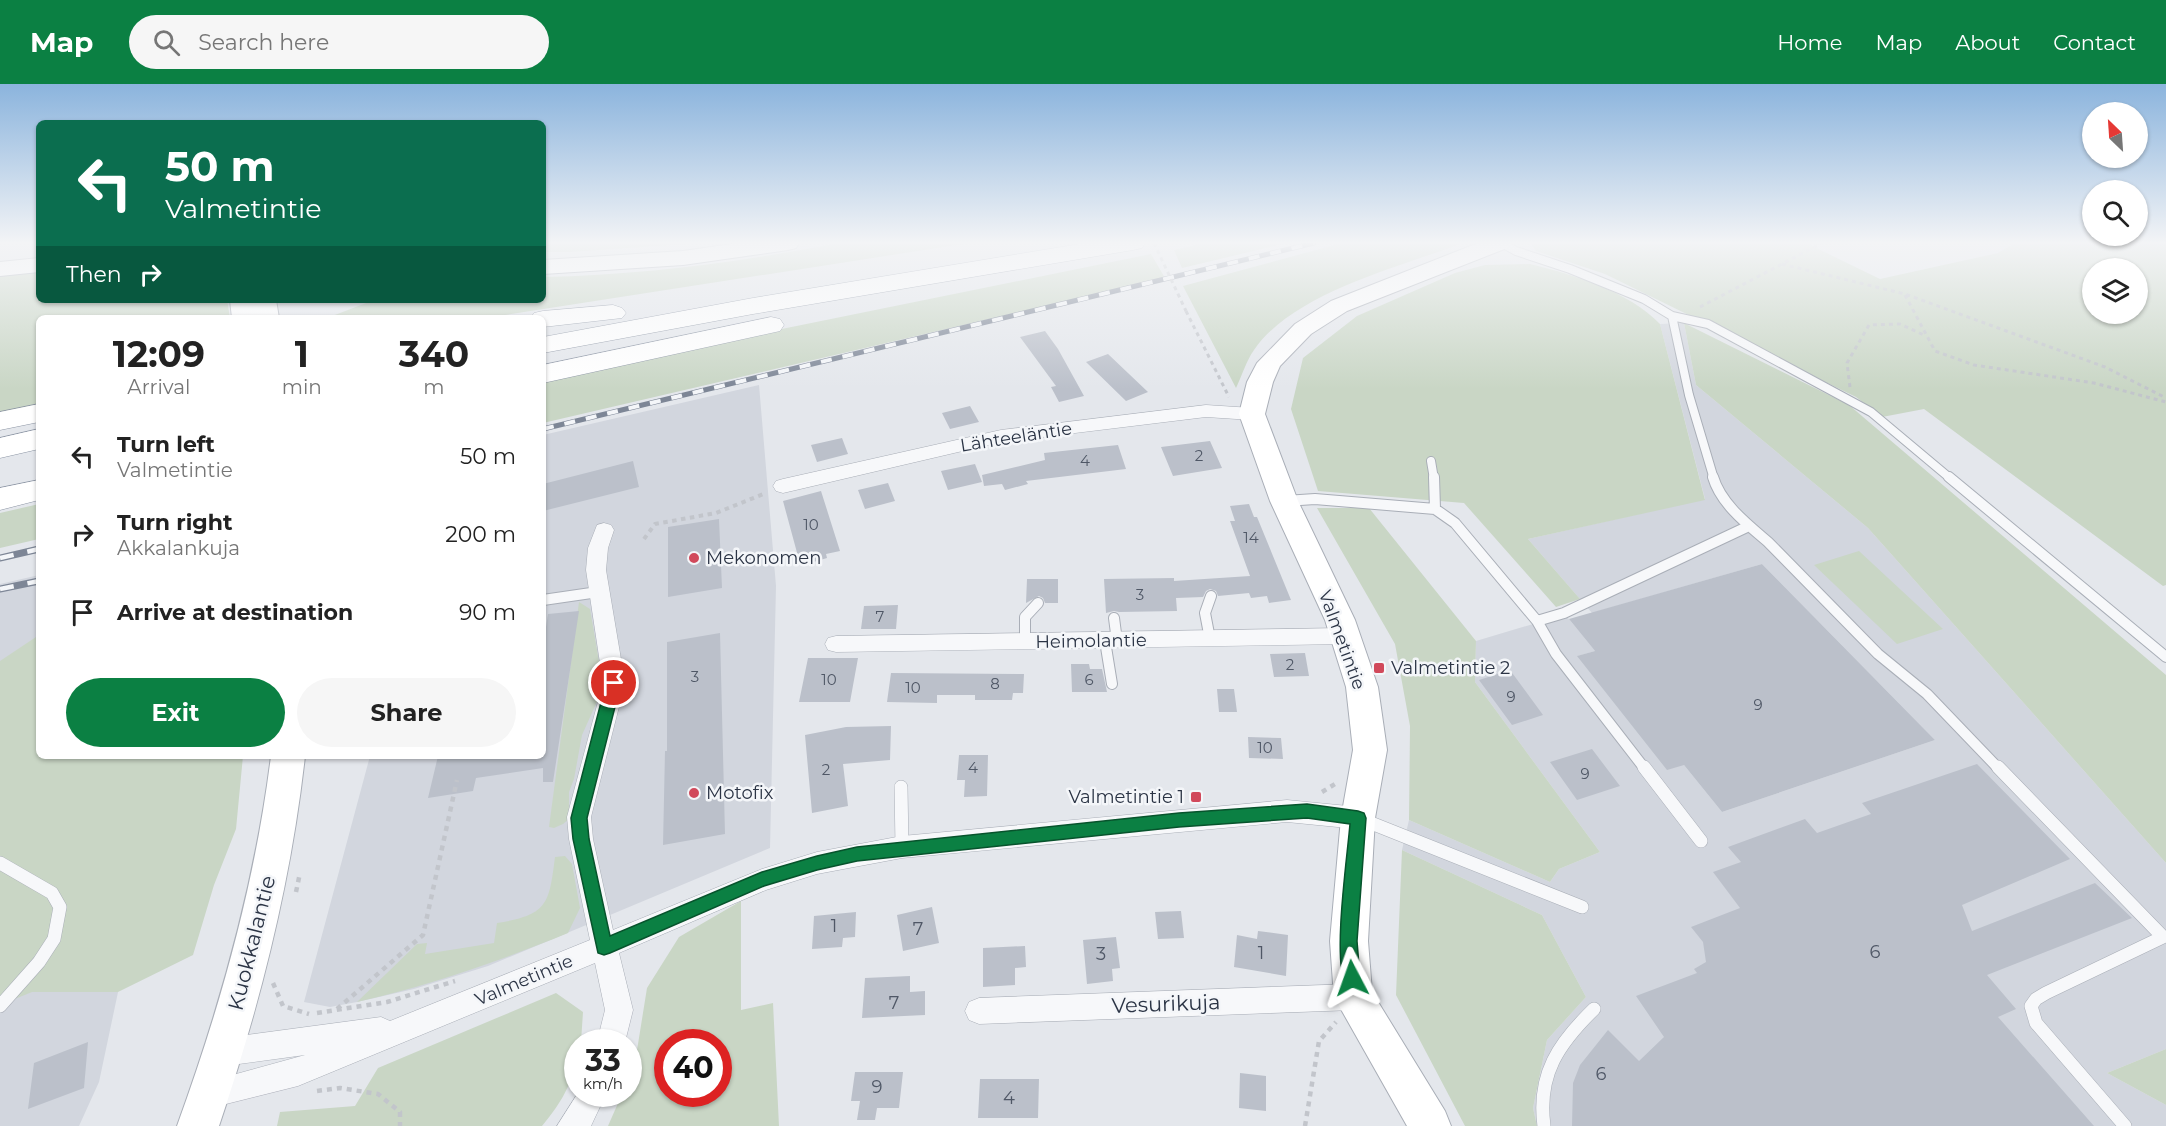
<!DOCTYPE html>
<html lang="en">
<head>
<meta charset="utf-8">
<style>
  :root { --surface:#fff; --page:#f6f6f6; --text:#222; --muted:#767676; --accent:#0b8043 }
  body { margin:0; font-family:Montserrat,sans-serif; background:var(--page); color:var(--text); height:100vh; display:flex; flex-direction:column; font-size:22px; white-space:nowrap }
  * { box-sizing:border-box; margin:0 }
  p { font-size:20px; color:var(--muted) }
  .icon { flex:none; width:33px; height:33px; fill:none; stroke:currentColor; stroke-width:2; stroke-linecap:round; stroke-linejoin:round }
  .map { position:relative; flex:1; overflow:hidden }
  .side { position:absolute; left:36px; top:231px; width:510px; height:444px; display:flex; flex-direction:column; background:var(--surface); border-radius:9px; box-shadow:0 2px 4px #0004 }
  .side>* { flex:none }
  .top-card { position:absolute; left:36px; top:36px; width:510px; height:183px; border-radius:9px; box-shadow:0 2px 4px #0004; background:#0b6e4f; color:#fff; overflow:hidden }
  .needle { width:39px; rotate:335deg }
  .fabs { position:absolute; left:2082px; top:18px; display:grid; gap:12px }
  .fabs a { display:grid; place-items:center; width:66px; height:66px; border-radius:50%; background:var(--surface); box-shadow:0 2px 4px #0004; font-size:30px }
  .speed { position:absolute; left:564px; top:945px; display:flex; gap:12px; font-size:30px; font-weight:700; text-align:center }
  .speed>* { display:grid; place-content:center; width:78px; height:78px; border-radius:50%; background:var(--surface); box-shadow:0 2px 4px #0004; line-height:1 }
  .speed small { font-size:15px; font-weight:400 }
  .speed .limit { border:9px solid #d22; background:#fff; color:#111 }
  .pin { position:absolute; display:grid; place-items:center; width:51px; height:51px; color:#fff; margin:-26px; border:3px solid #fff; border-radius:50%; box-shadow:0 2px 6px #0007 }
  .me { position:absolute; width:66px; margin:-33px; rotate:356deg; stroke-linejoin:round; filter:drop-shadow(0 0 4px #0008) }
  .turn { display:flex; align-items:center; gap:21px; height:126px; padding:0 30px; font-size:27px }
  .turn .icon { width:78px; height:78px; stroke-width:2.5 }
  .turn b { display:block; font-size:42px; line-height:51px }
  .then { display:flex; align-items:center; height:57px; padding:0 30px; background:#0003; gap:12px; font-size:22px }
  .eta { display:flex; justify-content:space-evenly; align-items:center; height:102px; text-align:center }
  .eta b { font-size:36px; font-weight:700; line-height:42px }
  .action { display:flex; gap:12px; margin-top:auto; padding:12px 30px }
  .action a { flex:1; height:69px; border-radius:36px; background:var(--accent); color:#fff; font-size:24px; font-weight:700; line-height:69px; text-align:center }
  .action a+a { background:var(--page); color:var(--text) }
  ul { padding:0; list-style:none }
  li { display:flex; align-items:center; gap:18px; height:78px; padding:0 30px }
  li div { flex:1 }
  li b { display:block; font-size:22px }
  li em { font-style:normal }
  header { display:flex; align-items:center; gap:36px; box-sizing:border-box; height:84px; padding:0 30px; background:var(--accent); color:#fff }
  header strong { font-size:28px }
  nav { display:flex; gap:33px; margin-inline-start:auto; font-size:21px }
  .search { width:420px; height:54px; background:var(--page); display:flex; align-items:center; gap:15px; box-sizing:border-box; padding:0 21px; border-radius:33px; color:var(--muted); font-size:22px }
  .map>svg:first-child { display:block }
  .built { fill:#d2d6de }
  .green { fill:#c9d6c5; fill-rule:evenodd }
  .building { fill:#bbc0ca }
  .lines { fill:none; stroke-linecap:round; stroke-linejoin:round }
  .lane-far2-casing { stroke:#a9aeb7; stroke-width:10 }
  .lane-far1-casing { stroke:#a9aeb7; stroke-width:12 }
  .lane-casing { stroke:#a9aeb7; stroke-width:14 }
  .street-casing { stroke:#a9aeb7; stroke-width:1 }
  .secondary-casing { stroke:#a9aeb7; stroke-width:2 }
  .highway-casing { stroke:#8b94a3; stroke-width:1 }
  .path-far2 { stroke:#c2c5cb; stroke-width:3; stroke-dasharray:4 4; stroke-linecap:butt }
  .path-far1 { stroke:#c2c5cb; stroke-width:4; stroke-dasharray:4.5 4.5; stroke-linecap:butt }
  .path { stroke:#c2c5cb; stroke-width:4.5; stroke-dasharray:5 5; stroke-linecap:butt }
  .lane-far2 { stroke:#f7f8fa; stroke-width:8 }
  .lane-far1 { stroke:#f7f8fa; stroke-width:10 }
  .lane { stroke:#f7f8fa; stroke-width:13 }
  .street { fill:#f7f8fa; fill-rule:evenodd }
  .secondary { fill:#fff; fill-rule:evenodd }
  .highway { fill:#fff; fill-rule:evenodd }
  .rail-far1-casing { stroke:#7d8696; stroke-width:5 }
  .rail-casing { stroke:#7d8696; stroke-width:7 }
  .rail-far1 { stroke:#f4f6f9; stroke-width:4; stroke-dasharray:11; stroke-linecap:butt }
  .rail { stroke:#f4f6f9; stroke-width:4.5; stroke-dasharray:14; stroke-linecap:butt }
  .path-bridge { stroke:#c2c5cb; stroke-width:3; stroke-dasharray:4 4; stroke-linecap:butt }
  .route { fill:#0b8043; stroke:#07532c; stroke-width:1.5 }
  .poi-dot { fill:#d1495b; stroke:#f4f6f9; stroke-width:2 }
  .labels { text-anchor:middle; stroke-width:5; stroke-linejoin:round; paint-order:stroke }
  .number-label { font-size:15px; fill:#4f5766 }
  .street-label { font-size:18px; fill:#2b3445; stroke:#f4f6f9 }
  .poi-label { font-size:18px; fill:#2b3445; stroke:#f4f6f9; text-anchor:start }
  .near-number-label { font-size:18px; fill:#4f5766 }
  .near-street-label { font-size:21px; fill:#2b3445; stroke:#f4f6f9 }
</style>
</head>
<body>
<header>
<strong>Map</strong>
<div class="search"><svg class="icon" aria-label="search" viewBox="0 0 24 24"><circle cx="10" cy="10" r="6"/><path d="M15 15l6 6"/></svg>Search here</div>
<nav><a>Home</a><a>Map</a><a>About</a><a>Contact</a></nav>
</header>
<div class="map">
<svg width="2166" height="1042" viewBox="0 0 2166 1042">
  <rect width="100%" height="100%" fill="#e4e7ec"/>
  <path class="built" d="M1684,239L1696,301L1868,444L2166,779V965L2107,989L2166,1021V1042H1537L1533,1024L1547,956L1586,913L1542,831L1402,766L1409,736L1550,798L1559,785L1600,768L1475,598L1476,557L1563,531L1569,535L1595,567L1578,572L1684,681L1722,728L1935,656L1762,480L1592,529L1528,455L1705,415L1660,240Z
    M759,301L776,502L770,764L488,882L414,905L357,918L330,923L304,918L370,672H543V351Z
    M39,491V672H168L99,998L79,1042H0V500Z"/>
  <path class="green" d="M543,159H700L570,168H543Z
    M839,159H969L486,234H327L374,216H543V193C643,191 741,178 839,159Z
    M1204,159H1287L1182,184L1174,166Z
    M1342,159H1463C1399,183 1293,209 1254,266C1246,277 1242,292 1236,304L1183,202Z
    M1806,159L1880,195L1998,169L2015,159H2166V501L2163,502L1924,325L1882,333L1856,313L1605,190L1536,167L1531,160ZM2092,184H2138V230H2092Z
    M1151,170L1165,194L543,339V296L659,270Z
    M1530,180C1572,190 1630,208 1660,240L1705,416L1528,455L1580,515L1556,523L1464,419L1318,407L1291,325L1303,274L1357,232L1455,189L1485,181Z
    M39,188V216H227L230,234H39V323L0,331V191Z
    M1684,239L1849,321L2166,591V779L1868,444L1696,301Z
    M39,420V455L0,464V429Z
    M1317,424H1369L1476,557L1475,598L1600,768L1559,785L1550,798L1409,736L1410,642L1395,560Z
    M1859,467L1943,545L1897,560L1814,481Z
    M579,518L590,525L601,589L600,611L582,651L574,695L569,708V735L563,740L554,744L549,743Z
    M39,551V672H243L236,745L214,801L193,871L118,908H32L0,921V577Z
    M1402,766L1542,831L1586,913L1547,956L1533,1024L1537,1042H1465L1396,911Z
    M565,772L572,780L580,824L568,849C497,878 431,901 357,918L417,860L427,859L425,870L494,859L497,839C548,831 549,820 555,773Z
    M741,817V926L773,919L779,1042H608L622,1010H628L629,996L634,985L647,904L679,853ZM668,958H718V1010H668Z
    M556,909L583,928L581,958H578C578,991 563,1017 542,1042H277L280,1028L355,1022L378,984Z
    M2166,965V1021L2107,989Z"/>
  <path class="building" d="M1045,247L1058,265L1084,312L1059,318L1051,303L1056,302L1020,253Z
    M1108,270L1148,308L1126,317L1086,278Z
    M970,322L979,338L950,345L942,329Z
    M842,354L848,370L817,378L811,361Z
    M1210,357L1222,384L1173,392L1161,363Z
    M1118,361L1126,385L1026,397L1028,400L1005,406L1002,400L984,402L982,391L1045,376L1044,369Z
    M633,377L639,403L543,427V400Z
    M975,380L982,398L948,406L941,387Z
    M888,399L895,417L865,425L858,406Z
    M821,407L840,467L826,470L827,474L810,479L809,474L799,476L783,417Z
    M1249,420L1254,433H1257L1291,516L1269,519L1267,512L1251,514L1249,509L1218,512L1216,507L1210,505L1206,507L1203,513L1176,514L1177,527L1119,528L1114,527L1106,529L1104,495L1174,494V497L1250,492L1230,437H1235L1230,422Z
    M719,435L722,504L668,513V443Z
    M1762,480L1935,656L1722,728L1684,681L1667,686L1577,572L1595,567L1569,535Z
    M1027,495H1058V519H1045L1043,514L1039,512L1026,519Z
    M898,521L896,545H861L864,522Z
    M579,527L553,698H543V684L476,694L473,707L428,714L438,672H543V543H546L548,530Z
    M720,549L725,750L663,761L665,667H667V558Z
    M1305,569L1309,592L1274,593L1270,570Z
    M808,574H858L850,618H799Z
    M1071,580H1089L1090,585H1102L1107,608H1072Z
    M1510,586L1543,631L1512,641L1479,596Z
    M891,589L1024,590L1023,609H1013L1012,616H975V611H937V619L887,618Z
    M1217,605H1234L1237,628H1219Z
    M891,642L890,676L843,680L848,722L812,729L805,651L846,643Z
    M1248,653L1281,654L1283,675L1249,674Z
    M1592,665L1620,702L1577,716L1550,678Z
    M959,671H988L987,712L964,713L965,696H957Z
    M1977,680L2070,775L1962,821L1972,847L2095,799L2132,834L1987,891L2016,925L1998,933L2094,1042H1572L1573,999L1580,981L1608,946L1639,977L1664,953L1636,912L1697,889L1694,885L1706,878L1703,858L1691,843L1740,824L1713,788L1741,778L1728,763L1805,735L1817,749L1871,730L1862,719Z
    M932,823L939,859L903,867L897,831Z
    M1181,827L1184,854L1158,855L1155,828Z
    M856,828L855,853L843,854L842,863L812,865L814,832Z
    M1258,847L1288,851L1286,892L1234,883L1237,851L1257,855Z
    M1116,853L1120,884L1112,885L1113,897L1087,900L1083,856Z
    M1025,862L1026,883L1015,884V901L983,903V864Z
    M910,892V908L925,907V931L862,934L865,894Z
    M88,958L84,1004L28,1025L34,979Z
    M855,988H903L899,1024H877L875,1036H857L860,1017H851Z
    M1240,989L1266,992V1027L1239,1024Z
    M980,995H1039L1038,1034H978Z"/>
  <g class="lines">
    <g class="lane-far2-casing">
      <path id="lane-far2" d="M1502,159L1516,167L1570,185L1644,215L1672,232L1708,240L1871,328L1951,395
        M1672,232L1689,311L1714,395
        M1431,377L1434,395"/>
    </g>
    <g class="lane-far1-casing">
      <path id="lane-far1" d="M1434,393L1435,425
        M1713,393C1721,420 1747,440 1768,458L1878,570L1927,610L1999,685
        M1949,393L2166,573
        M1285,417L1315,415L1435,425L1455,439L1537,537L1556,570L1645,685
        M543,516L598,508
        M1114,534L1117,557
        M1537,537L1564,529L1749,442
        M1210,555L1205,529L1211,512
        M1105,557L1112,600
        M1025,558V533L1038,519"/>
    </g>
    <g class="lane-casing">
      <path id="lane" d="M1644,683L1701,757
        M1998,683L2163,853L2046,909L2036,915L2031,922L2036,939L2125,1042
        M901,703L902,763
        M1361,735L1582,823
        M0,779L52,809L60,823L54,855L39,878L0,922
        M1544,1042C1537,990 1559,959 1594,925"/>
    </g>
    <g class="street-casing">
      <path id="street" d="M1206,321L1252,324L1258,326L1261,330L1258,334L1252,336L1206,333L1001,358L783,409L776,407L773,402L776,397L783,395L1001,346Z
        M604,439L611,441L614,446L608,464L606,486L625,599L591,733L593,755L613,846L762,785L817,768L902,752L1287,716L1358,723L1367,726L1370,734L1367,742L1358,745L1287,738L902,774L817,790L766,806L619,869L633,926L625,958H597L605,926L595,879L298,1002L210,1024L200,1020L196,1010L200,1000L305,971L224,982L214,978L210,968L214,958L224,954L381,933L390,937L590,856L569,755L567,733L603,599L586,486L588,464L597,441Z
        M1345,544L1353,546L1356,552L1353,558L1345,560L836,568L828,566L825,560L828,554L836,552Z
        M1353,900L1363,904L1367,913L1363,922L1353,926L979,940L969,936L965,927L969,918L979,914Z
        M578,1009L606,1010L591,1042H557Z"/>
    </g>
    <g class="secondary-casing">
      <path id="secondary" d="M739,159H799L796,164L788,166L683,181L543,190V176L683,167Z
        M1478,159H1510L1507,164L1347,227L1311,250L1280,282L1273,298L1265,330L1298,417L1355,536L1378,603L1387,666L1375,734L1368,857L1372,908L1445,1027L1451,1042H1407L1334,913L1330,857L1341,734L1353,666L1346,603L1325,536L1270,417L1239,330L1247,298L1257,279L1295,240L1331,217Z
        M39,174V188L0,192V178Z
        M230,216H276L279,234H232Z
        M271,672H305C291,799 260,921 219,1042H177C221,921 255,800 271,672Z"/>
    </g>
    <g class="highway-casing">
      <path id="highway" d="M1086,159H1145L1142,164L1133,166L753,230L543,269V253L753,214Z
        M613,221L622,224L626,229L622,234L543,243V234H531L534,229L543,227Z
        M771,233L780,235L784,241L780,247L543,299V281Z
        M39,320V338L0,346V328Z
        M39,345V365L0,374V354Z
        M39,396V416L0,426V404Z"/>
    </g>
    <path class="path-far2" d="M1782,180L1905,210L2105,283L2166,314
      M1905,211L1935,267L1974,281L2094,299L2166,318
      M1700,223L1822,159
      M1186,227L1229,313
      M1850,303L1847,279L1869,241L1900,240L1926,252"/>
    <path class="path-far1" d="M644,455L655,440L716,429L766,409"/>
    <path class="path" d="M1322,708L1335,700
      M296,808L300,789
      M273,899L283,922L309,930
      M337,925L423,851L457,696
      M317,929L387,918L455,897
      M317,1007L340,1004L378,1010L400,1028V1042
      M1305,1042L1319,957L1336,938"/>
    <use href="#lane-far2" class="lane-far2"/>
    <use href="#lane-far1" class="lane-far1"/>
    <use href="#lane" class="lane"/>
    <use href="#street" class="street"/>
    <use href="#secondary" class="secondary"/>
    <use href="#highway" class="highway"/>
    <g class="rail-far1-casing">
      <path id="rail-far1" d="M543,345L1314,159"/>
    </g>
    <g class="rail-casing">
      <path id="rail" d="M0,474L39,465
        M0,505L39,497"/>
    </g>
    <use href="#rail-far1" class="rail-far1"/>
    <use href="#rail" class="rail"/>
    <path class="path-bridge" d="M1154,159L1186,227"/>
  </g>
  <linearGradient id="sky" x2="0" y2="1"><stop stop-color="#8bb4dd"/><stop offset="0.52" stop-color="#f3f4f6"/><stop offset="1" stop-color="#f3f4f6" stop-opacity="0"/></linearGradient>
  <rect width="2166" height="305" fill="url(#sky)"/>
  <path class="route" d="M614,593L619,595L621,599L587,734L589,755L610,852L762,788L817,772L857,763L1179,729L1307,720L1358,727L1364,729L1366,734L1357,857L1360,894L1358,900L1352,903L1345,900C1333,871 1347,776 1350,740L1307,734L1179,743L857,777L817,786L764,802L610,869L604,871L598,869L573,755L571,734L606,599L609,595Z"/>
  <g class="poi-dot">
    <circle cx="694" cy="474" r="6"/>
    <rect x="1373" y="578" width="12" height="12" rx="3"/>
    <circle cx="694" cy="709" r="6"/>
    <rect x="1190" y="707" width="12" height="12" rx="3"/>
  </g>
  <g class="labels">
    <g class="number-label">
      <text x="1199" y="377">2</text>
      <text x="1085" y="382">4</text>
      <text x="811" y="446">10</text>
      <text x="1251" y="459">14</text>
      <text x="1140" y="516">3</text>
      <text x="880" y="538">7</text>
      <text x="1290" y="586">2</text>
      <text x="695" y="598">3</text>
      <text x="829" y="601">10</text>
      <text x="1089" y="601">6</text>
      <text x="995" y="605">8</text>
      <text x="913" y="609">10</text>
      <text x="1511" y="618">9</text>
      <text x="1758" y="626">9</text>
      <text x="1265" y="669">10</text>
      <text x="973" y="689">4</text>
      <text x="826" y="691">2</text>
      <text x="1585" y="695">9</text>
    </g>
    <g class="street-label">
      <text transform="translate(1016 353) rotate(-9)" y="6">Lähteeläntie</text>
      <text transform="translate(1342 556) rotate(70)" y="6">Valmetintie</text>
      <text transform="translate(1091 557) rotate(-1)" y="6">Heimolantie</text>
      <text transform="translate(524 896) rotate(-23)" y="6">Valmetintie</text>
    </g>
    <g class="poi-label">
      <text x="706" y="480">Mekonomen</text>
      <text x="1391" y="590">Valmetintie 2</text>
      <text x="706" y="715">Motofix</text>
      <text x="1184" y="719" text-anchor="end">Valmetintie 1</text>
    </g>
    <g class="near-number-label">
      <text x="834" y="848">1</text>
      <text x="918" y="851">7</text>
      <text x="1875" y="874">6</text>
      <text x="1261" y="875">1</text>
      <text x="1101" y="876">3</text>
      <text x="894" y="925">7</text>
      <text x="1601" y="996">6</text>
      <text x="877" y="1009">9</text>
      <text x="1009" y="1020">4</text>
    </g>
    <g class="near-street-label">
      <text transform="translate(252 859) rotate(-76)" y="7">Kuokkalantie</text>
      <text transform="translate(1166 920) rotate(-2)" y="7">Vesurikuja</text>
    </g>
  </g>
</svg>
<div class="fabs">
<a><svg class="needle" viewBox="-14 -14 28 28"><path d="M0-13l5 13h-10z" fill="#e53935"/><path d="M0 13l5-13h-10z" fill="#767676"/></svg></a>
<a><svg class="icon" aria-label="search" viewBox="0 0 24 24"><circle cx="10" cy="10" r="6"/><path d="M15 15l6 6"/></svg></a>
<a><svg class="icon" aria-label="layers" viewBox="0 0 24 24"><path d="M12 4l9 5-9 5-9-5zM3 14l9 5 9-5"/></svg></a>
</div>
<div class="speed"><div>33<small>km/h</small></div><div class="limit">40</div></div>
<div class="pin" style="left:614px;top:599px;background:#d93025"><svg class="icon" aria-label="arrive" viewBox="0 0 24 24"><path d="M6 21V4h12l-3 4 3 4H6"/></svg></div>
<svg class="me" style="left:1352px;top:894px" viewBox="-20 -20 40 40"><path d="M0-17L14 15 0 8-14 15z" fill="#0b8043" stroke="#fff" stroke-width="4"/></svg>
<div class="top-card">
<div class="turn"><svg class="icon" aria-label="left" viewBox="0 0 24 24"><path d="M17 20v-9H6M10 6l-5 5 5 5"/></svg><div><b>50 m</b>Valmetintie</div></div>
<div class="then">Then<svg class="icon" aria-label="right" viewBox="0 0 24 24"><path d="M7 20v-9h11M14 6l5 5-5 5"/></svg></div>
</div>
<section class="side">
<div class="eta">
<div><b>12:09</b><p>Arrival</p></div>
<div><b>1</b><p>min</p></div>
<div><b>340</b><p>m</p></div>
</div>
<ul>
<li><svg class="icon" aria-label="left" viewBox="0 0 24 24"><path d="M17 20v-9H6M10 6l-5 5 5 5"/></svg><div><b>Turn left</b><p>Valmetintie</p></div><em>50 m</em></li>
<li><svg class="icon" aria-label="right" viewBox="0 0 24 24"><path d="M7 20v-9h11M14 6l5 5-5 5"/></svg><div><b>Turn right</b><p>Akkalankuja</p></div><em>200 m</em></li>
<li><svg class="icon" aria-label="arrive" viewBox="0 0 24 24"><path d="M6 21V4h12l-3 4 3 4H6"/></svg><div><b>Arrive at destination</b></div><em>90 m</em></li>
</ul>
<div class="action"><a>Exit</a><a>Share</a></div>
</section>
</div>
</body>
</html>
